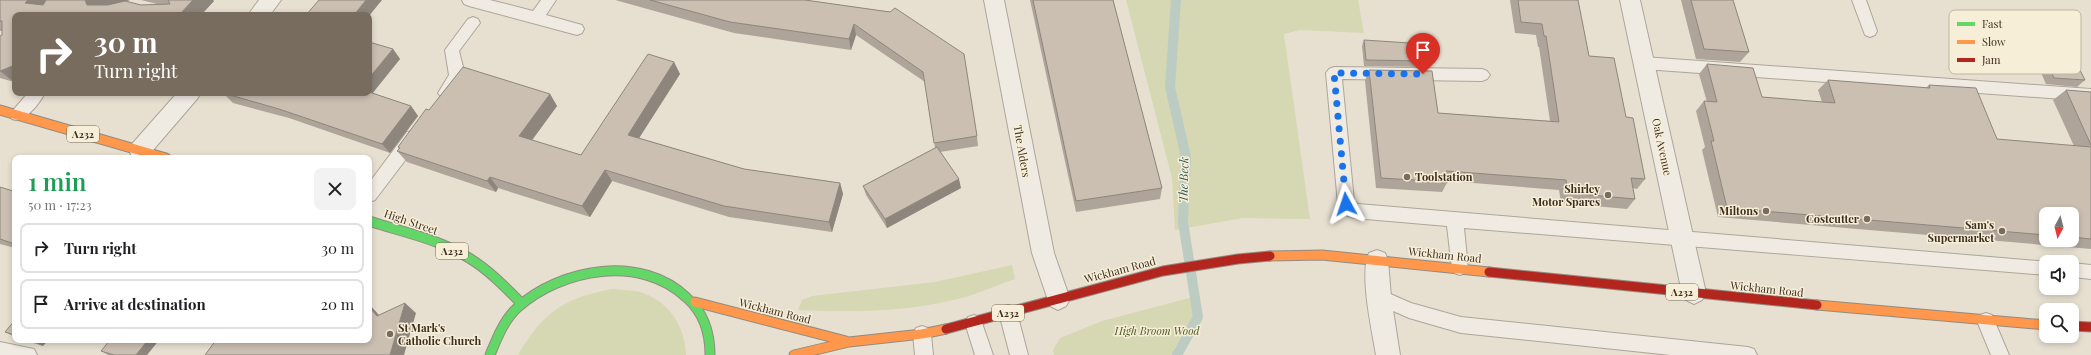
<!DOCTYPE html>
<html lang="en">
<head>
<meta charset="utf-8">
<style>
  :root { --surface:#fff; --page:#f2f2f2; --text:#202124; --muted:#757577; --line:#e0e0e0 }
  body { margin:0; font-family:"Playfair Display",serif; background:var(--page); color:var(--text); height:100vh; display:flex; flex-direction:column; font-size:15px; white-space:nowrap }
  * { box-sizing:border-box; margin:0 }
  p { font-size:13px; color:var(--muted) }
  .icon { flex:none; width:22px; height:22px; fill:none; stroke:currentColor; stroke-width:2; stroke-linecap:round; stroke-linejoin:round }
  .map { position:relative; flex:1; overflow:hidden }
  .sheet { position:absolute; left:12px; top:155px; width:360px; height:188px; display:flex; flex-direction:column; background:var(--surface); border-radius:8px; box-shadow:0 2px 6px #0003 }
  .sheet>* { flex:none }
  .guide { position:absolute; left:12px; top:12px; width:360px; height:84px; border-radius:8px; box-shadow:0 2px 6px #0003; background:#786c5e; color:#fff; overflow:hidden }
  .needle { width:26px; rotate:187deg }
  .fabs { position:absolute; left:2039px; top:207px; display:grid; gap:8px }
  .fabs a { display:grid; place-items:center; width:40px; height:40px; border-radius:8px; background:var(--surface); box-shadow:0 2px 6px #0003; font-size:20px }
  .pin { position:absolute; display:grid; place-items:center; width:34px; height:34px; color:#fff; margin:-41px -17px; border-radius:50% 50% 50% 0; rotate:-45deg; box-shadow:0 0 4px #0007 }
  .pin .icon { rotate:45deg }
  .me { position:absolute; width:44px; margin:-22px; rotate:355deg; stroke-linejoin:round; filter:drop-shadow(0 0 3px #0008) }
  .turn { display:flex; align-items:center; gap:14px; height:84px; padding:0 16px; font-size:18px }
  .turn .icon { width:52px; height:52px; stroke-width:2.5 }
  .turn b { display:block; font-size:28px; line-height:34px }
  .round { display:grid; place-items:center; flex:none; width:42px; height:42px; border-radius:8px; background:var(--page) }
  .head { display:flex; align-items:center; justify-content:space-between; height:68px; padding:0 16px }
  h1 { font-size:24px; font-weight:600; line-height:30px; color:#1e9e55 }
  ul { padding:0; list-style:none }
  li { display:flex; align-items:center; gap:12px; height:50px; margin:0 8px 6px; padding:0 8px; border:2px solid var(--line); border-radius:8px }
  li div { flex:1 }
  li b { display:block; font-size:15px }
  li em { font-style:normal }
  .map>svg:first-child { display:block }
  .green { fill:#d6d7b3 }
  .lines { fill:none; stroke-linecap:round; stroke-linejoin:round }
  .stream { stroke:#bcccc2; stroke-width:10 }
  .lane-casing { stroke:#ada599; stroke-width:2 }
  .street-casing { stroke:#ada599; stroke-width:2 }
  .fast-casing { stroke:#928b80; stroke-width:11 }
  .slow-casing { stroke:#928b80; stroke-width:11 }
  .jam-casing { stroke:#928b80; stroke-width:11 }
  .lane { fill:#efebe3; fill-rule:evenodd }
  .street { fill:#efebe3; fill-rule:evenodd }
  .fast { stroke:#63d668; stroke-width:9 }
  .slow { stroke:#ff974d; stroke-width:9 }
  .jam { stroke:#b3261e; stroke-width:9 }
  .wall { fill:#afa499; fill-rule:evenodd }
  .shaded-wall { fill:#8e867d }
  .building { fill:#cbbfb2; stroke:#8e867d }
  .route { stroke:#1a73e8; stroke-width:7; stroke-dasharray:0 12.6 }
  .poi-dot { fill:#786c5e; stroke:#f7eed8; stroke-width:1.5 }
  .labels { text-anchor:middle; stroke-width:3; stroke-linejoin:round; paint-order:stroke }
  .shield { fill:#f7eed8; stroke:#756857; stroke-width:1 }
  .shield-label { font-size:10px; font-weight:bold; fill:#3d2e20 }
  .street-label { font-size:11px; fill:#3d2e20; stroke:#f7eed8 }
  .poi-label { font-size:11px; font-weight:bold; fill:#3d2e20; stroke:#f7eed8; text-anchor:end }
  .park-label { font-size:11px; font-style:italic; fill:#4d5a26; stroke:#f7eed8 }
  .water-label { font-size:12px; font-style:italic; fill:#2f5d5a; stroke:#f7eed8 }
  .key { fill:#f7eed8; stroke:#bfb4a1; stroke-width:1 }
  .key-label { font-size:11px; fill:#3d2e20 }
</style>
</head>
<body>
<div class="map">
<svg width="2091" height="355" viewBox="0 0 2091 355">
  <rect width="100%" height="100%" fill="#e7e0d1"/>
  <path class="green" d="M1126,0H1358L1364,33L1300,30L1284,34L1310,219L1243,218L1175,230L1172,178Z
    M1012,265L1015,279C1000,284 984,291 969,296C912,312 856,313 798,310L802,300L812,296L935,282Z
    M612,289C621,290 632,290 640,292C669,301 685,326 686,355H518C543,312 564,298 612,289Z
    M1193,297L1195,319L1175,347L1174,355H1054L1053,350L1060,338L1102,321Z"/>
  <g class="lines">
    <path class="stream" d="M1176,0L1170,87L1186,157L1183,222L1198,317L1177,355"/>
    <g class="lane-casing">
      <path id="lane" d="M462,0H490L533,11L541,0H556L546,15L582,25L584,29L582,33L577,35L469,6L464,4Z
        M1852,0H1866L1877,31L1875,35L1870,37L1865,35Z
        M473,17L478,19L480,23L459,51L465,75L451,97L446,99L441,97L438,93L449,75L445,50L468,19Z
        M1644,57L2091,89V101L1644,69L1639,67L1636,63L1639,59Z
        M1334,67L1482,69L1487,71L1490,75L1487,79L1482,81L1342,79L1354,201L1358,204L2050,262H2046V275L1464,228L1468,268L1466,273L1460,275L1454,273L1452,268L1447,226L1354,218L1348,216L1338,204L1326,73L1329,69Z
        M28,93H45C39,104 24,124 12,119L9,115Z
        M413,131L419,132L421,137L419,142L375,200L369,202V183L407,132Z
        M2072,263L2091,265V279L2072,277Z
        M1379,289L1411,303L1461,317L1748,347L1754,349L1757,355H1671L1461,333L1409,318L1373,302L1370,297L1373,292Z
        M1008,305L1014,307L1017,313L1028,355H1010L999,313L1002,307Z
        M1986,313L1992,315L2009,355H1991L1977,321L1980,315Z
        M974,315L980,317L993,355H975L965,323L968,317Z
        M922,326L928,328L931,334L933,355H915L913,334L916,328Z
        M0,342L34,349L37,355H0Z"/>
    </g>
    <g class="street-casing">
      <path id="street" d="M259,0H281L270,15H248Z
        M984,0H1004L1054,253L1070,299L1066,306L1058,310L1050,306L1032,253Z
        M1620,0H1640L1706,293L1702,300L1694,304L1686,300L1682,293Z
        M177,93H201L197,99L148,156L143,158L132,156L129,150L132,144Z
        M1377,250L1385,253L1388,260L1391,297L1400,355H1376C1372,331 1359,273 1369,253Z"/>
    </g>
    <g class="fast-casing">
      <path id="fast" d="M369,221C402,232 439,239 469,258C489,270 506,288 522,304
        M490,355C497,338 504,320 517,308C561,268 642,254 687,298C704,313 710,332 710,355"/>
    </g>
    <g class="slow-casing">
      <path id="slow" d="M0,110L166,158
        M1270,256L1322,255L1489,272
        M695,302L846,341
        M1817,305L2046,325
        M794,355L849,342L922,334L946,329"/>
    </g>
    <g class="jam-casing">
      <path id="jam" d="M1489,272L1817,305
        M2072,326L2091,327
        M946,329L1163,271L1238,259L1270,256"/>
    </g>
    <use href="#lane" class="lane"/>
    <use href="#street" class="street"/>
    <use href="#fast" class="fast"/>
    <use href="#slow" class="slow"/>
    <use href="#jam" class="jam"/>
  </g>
  <path class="wall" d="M0,0H130L126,1L141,5L157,4L141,0H213L214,1L201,15H15L14,82L0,78V36L2,35V31H0Z
    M615,0H805L890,12L977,136L978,146L940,152L961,188L887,228L866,195L863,186L935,148L925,82L856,35L851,50L734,33Z
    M1030,0H1113L1162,188L1160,199L1076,212Z
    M1510,0H1578L1589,56L1645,179L1637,189L1633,188L1635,199L1627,209L1561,203L1559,190L1448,181L1442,192L1376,188L1365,81L1369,70L1438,113L1550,121L1539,47H1538L1536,35L1515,33Z
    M1681,0H1733L1749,52L1740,62L1696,59Z
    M1364,40L1428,61L1425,67L1364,66L1362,46Z
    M2037,41L2085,80L2077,87L2046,84L2030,48Z
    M393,49L400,59L372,93L411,106L418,116L390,153L289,118L233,103L223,93Z
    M674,62L680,74L639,138L744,169L840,183L843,194L832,232L729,217L612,181L590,217L498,188L496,192L407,162L397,151L399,148L398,147L429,110L550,94L557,106L532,140L581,155Z
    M1707,64L1762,97L1822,102L1818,90L1828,80L1926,88L1929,85L1997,139L2074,146L2053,100L2066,90L2091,92V249L1718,217L1702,150L1705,147L1696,111L1704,101L1707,102L1699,74ZM2046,214H2072V240H2046Z
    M0,187L13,191L15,189V248L0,244Z
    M15,320V337L5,332Z
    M23,340H48L43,346Z
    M110,340H159L147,355H108L101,351Z"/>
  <path class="shaded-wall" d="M28,0H50L39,15L25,3Z
    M85,0H130L101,8L87,5Z
    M193,0H213L214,1L201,15H179Z
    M366,0H382L369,16V15H354Z
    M854,24L856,35L851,50L849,39Z
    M393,49L400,59L368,99L369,93V78Z
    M674,62L680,74L634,146L628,135Z
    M15,65V82H14L0,71Z
    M550,94L557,106L527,147L519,136Z
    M411,106L418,116L390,153L382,144Z
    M605,170L612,181L590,217L582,206Z
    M490,177L498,188L496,192L487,181Z
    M959,179L961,188L887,228L885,219Z
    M840,183L843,194L832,232L829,222Z
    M405,303L416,313L404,355H390Z
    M369,304L389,326L377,316L369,307Z
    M36,340H48L43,346L34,342Z
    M148,340H159L147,355H136Z"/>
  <path class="building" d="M0,0H28L25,3L43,5L46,0H85L87,5H108L125,1L141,5L170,4L168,0H193L179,15H15V65L0,71V36L2,35V21H0Z
    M319,0H366L354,15H306Z
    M650,0H805L890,12L895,8L964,54L977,136L934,143L923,72L854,24L849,39L730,22Z
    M1033,0H1113L1162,188L1076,201Z
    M1518,0H1578L1589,56L1614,58L1626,117L1633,118L1645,179L1631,178L1635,199L1568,193L1566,180L1446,171L1448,182L1381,178L1369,70L1432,71L1438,113L1559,122L1546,36H1544L1542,24L1521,22Z
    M1691,0H1733L1749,52L1704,49Z
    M1364,40L1425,44L1428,61L1366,60Z
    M2037,41L2067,44L2085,80L2054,78Z
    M369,42L393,49L369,78Z
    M648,54L674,62L628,135L744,169L840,183L829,222L724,206L605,170L582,206L490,177L487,181L397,151L400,148L398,147L426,109L429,110L463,67L550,94L519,136L581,155Z
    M1707,64L1753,68L1762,97L1835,103L1828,80L1930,88L1929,85L1976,88L1997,139L2091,147V239L2072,237V214H2046V235L1727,208L1711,141H1714L1704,101L1717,102Z
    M2066,90L2091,92V145Z
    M369,92L411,106L382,144L279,109L223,93H369Z
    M937,147L959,179L885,219L863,186Z
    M0,187L13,191L15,189V244L0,239Z
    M405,303L390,355H205L216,340H369V307L377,316Z
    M15,320V335L5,332Z
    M29,340H36L34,342Z
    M110,340H148L136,355H114L101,351Z"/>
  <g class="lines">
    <path class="route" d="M1346,204L1334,73L1423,74"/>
  </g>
  <g class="poi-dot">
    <circle cx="1407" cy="177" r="4"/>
    <circle cx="1608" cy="195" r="4"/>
    <circle cx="1766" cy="211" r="4"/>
    <circle cx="1867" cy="219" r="4"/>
    <circle cx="2002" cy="231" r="4"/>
    <circle cx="390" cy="334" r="4"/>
  </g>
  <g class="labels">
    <g class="shield">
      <rect x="67" y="126" width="32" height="16" rx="3"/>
      <rect x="436" y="243" width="32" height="16" rx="3"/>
      <rect x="1666" y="284" width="32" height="16" rx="3"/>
      <rect x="992" y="305" width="32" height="16" rx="3"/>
    </g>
    <g class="shield-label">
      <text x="83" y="138">A232</text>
      <text x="452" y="255">A232</text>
      <text x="1682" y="296">A232</text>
      <text x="1008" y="317">A232</text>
    </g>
    <g class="street-label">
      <text transform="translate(1662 147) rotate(78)" y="4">Oak Avenue</text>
      <text transform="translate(1022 151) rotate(80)" y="4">The Alders</text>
      <text transform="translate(411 222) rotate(19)" y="4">High Street</text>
      <text transform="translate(1445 255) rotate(6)" y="4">Wickham Road</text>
      <text transform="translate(1120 270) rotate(-15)" y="4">Wickham Road</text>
      <text transform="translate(1767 289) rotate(6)" y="4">Wickham Road</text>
      <text transform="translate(775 311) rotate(14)" y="4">Wickham Road</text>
    </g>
    <g class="poi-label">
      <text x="1415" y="181" text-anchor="start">Toolstation</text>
      <text x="1600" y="193">Shirley<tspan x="1600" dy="13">Motor Spares</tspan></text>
      <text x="1758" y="215">Miltons</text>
      <text x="1859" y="223">Costcutter</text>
      <text x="1994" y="229">Sam's<tspan x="1994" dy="13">Supermarket</tspan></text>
      <text x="398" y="332" text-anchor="start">St Mark's<tspan x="398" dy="13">Catholic Church</tspan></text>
    </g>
    <g class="park-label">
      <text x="1157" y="335">High Broom Wood</text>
    </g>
    <g class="water-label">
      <text transform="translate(1184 180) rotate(-89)" y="4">The Beck</text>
    </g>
  </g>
  <rect x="1949" y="10" width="132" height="64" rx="6" class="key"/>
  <rect x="1957" y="22" width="18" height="4" fill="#63d668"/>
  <rect x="1957" y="40" width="18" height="4" fill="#ff974d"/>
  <rect x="1957" y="58" width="18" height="4" fill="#b3261e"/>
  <g class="key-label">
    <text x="1982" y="28">Fast</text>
    <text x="1982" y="46">Slow</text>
    <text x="1982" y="64">Jam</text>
  </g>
</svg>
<div class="fabs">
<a><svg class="needle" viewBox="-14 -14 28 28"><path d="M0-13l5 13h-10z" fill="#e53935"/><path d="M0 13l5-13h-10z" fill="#757577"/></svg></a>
<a><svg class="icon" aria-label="sound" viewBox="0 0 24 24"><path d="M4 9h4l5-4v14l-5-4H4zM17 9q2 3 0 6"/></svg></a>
<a><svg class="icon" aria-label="search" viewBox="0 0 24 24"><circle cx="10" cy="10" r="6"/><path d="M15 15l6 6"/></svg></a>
</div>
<div class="pin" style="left:1423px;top:74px;background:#d93025"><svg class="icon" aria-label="arrive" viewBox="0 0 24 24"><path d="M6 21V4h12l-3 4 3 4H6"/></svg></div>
<svg class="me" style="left:1346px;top:204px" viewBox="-20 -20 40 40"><path d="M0-17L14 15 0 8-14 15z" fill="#1a73e8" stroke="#fff" stroke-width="4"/></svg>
<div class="guide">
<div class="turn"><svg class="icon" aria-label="right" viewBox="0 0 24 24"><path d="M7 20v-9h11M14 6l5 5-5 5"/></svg><div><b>30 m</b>Turn right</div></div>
</div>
<section class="sheet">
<div class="head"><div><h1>1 min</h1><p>50 m · 17:23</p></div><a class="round"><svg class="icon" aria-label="close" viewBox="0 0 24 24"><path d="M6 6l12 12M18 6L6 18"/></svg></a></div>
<ul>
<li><svg class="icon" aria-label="right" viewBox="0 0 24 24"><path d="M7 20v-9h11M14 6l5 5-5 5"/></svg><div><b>Turn right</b></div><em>30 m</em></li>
<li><svg class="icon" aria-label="arrive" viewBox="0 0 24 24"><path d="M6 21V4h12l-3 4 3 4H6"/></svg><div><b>Arrive at destination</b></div><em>20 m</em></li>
</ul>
</section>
</div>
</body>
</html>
